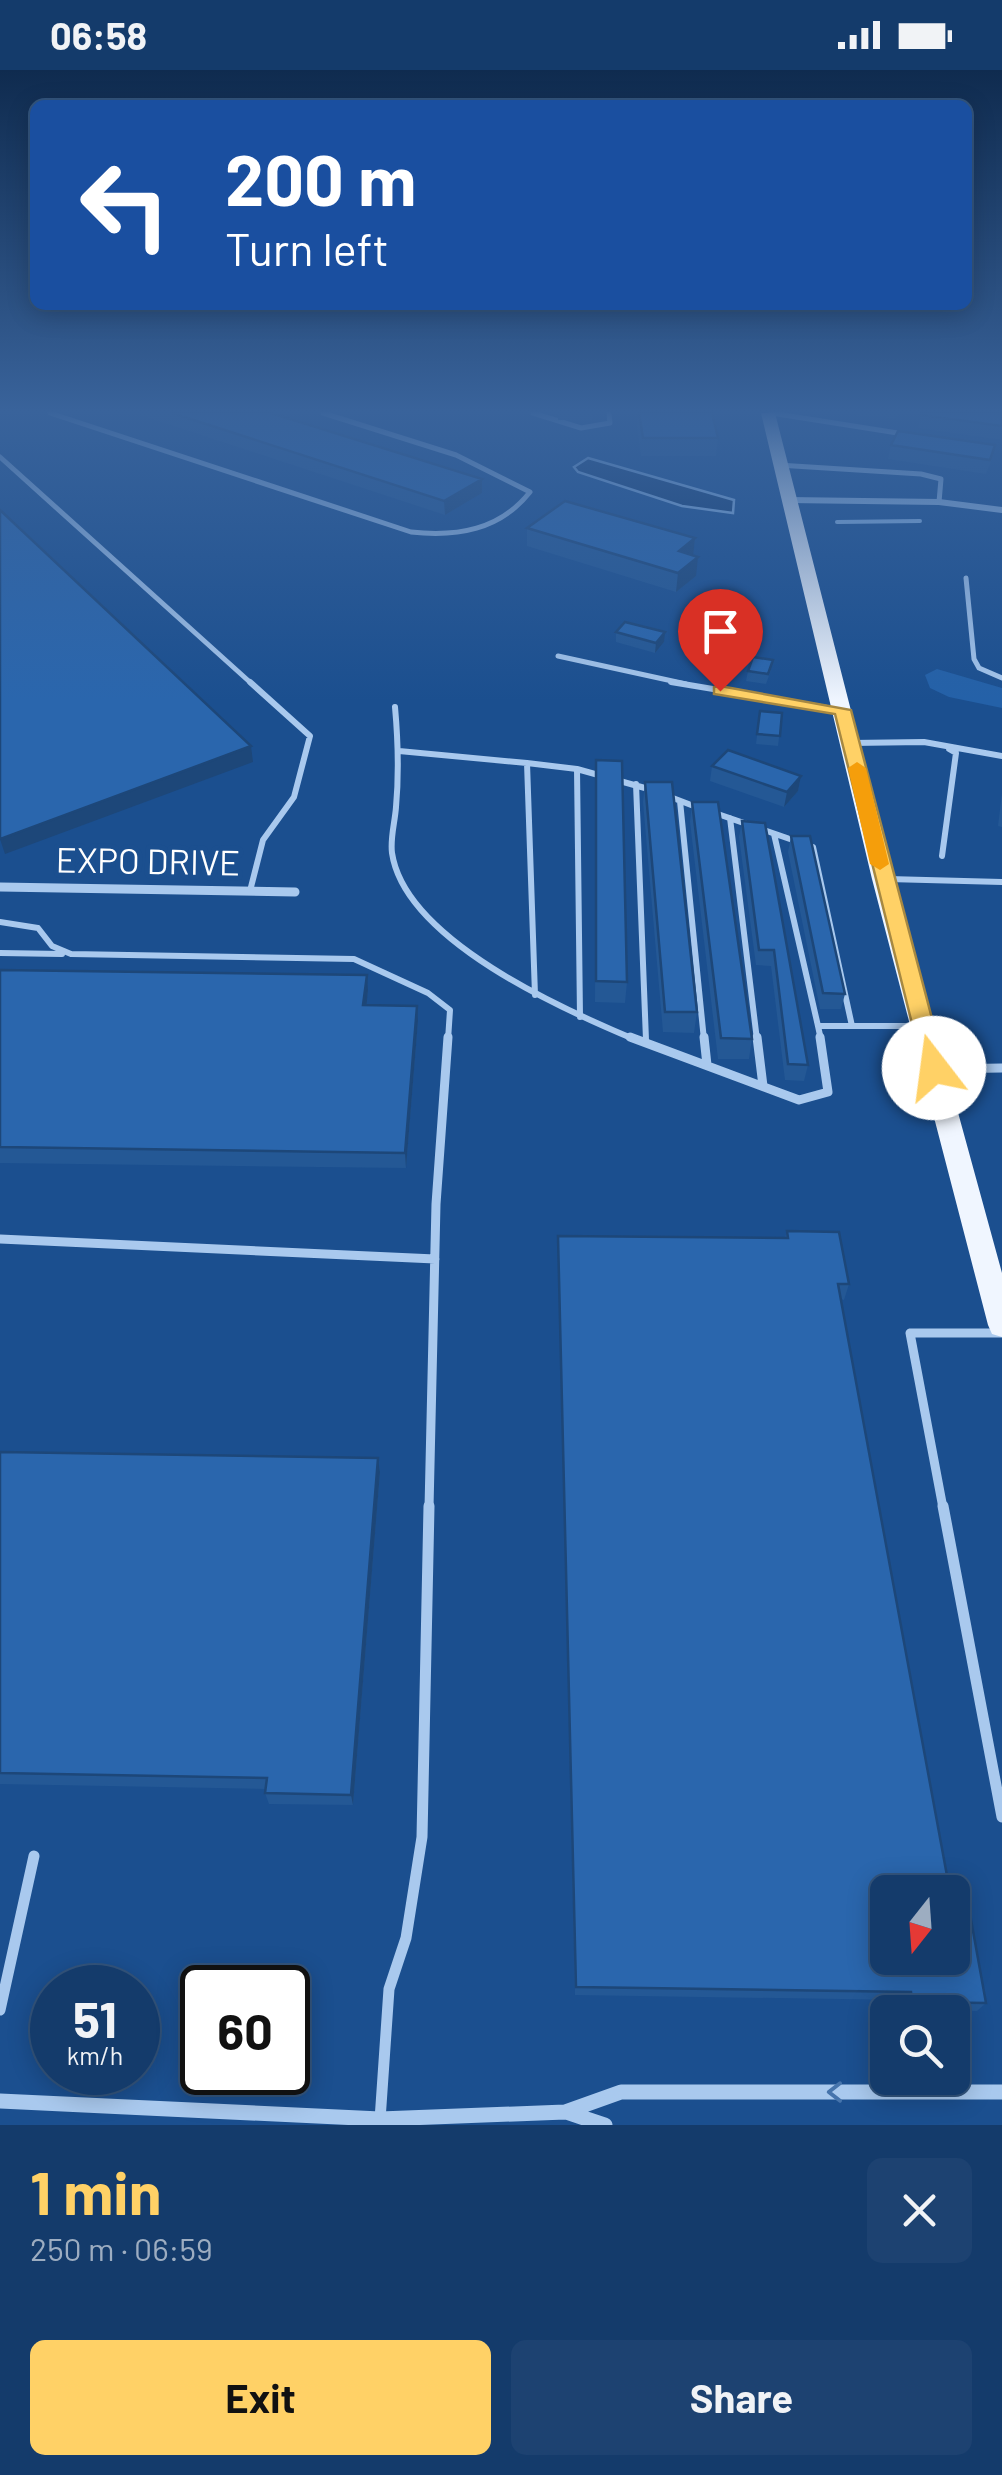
<!DOCTYPE html>
<html lang="en">
<head>
<meta charset="utf-8">
<style>
  :root { --surface:#143b6b; --page:#1d4271; --text:#f1f3f6; --muted:#9dadc1; --line:#33557e; --accent:#ffd166 }
  body { margin:0; font-family:Barlow,sans-serif; background:var(--page); color:var(--text); height:100vh; display:flex; flex-direction:column; font-size:38px; white-space:nowrap }
  * { box-sizing:border-box; margin:0 }
  p { font-size:32px; color:var(--muted) }
  .icon { flex:none; width:55px; height:55px; fill:none; stroke:currentColor; stroke-width:2; stroke-linecap:round; stroke-linejoin:round }
  .map { position:relative; height:2055px; overflow:hidden }
  .panel { display:flex; flex-direction:column; background:var(--surface); flex:1 }
  .panel>* { flex:none }
  .top-card { position:absolute; left:30px; top:30px; width:942px; height:210px; border-radius:15px; box-shadow:0 5px 25px #0003,0 0 0 2px var(--line); background:#1a4fa0; color:#fff; overflow:hidden }
  .needle { width:65px; rotate:197deg }
  .tools { position:absolute; left:870px; top:1805px; display:grid; gap:20px }
  .tools a { display:grid; place-items:center; width:100px; height:100px; border-radius:15px; background:var(--surface); box-shadow:0 5px 25px #0003,0 0 0 2px var(--line); font-size:50px }
  .speed { position:absolute; left:30px; top:1895px; display:flex; gap:20px; font-size:50px; font-weight:700; text-align:center }
  .speed>* { display:grid; place-content:center; width:130px; height:130px; border-radius:50%; background:var(--surface); box-shadow:0 5px 25px #0003,0 0 0 2px var(--line); line-height:1 }
  .speed small { font-size:25px; font-weight:400 }
  .speed .limit { border:5px solid #111; border-radius:15px; background:#fff; color:#111 }
  .pin { position:absolute; display:grid; place-items:center; width:85px; height:85px; color:#fff; margin:-102px -42px; border-radius:50% 50% 50% 0; rotate:-45deg; box-shadow:0 0 10px #0007 }
  .pin .icon { rotate:45deg }
  .me { position:absolute; width:110px; margin:-55px; rotate:345deg; stroke-linejoin:round; filter:drop-shadow(0 0 8px #0008) }
  .turn { display:flex; align-items:center; gap:35px; height:210px; padding:0 30px; font-size:45px }
  .turn .icon { width:130px; height:130px; stroke-width:2.5 }
  .turn b { display:block; font-size:70px; line-height:85px }
  .round { display:grid; place-items:center; flex:none; width:105px; height:105px; border-radius:15px; background:var(--page) }
  .summary { display:flex; align-items:center; justify-content:space-between; height:170px; padding:0 30px }
  h1 { font-size:60px; font-weight:700; line-height:75px; color:var(--accent) }
  .action { display:flex; gap:20px; margin-top:auto; padding:20px 30px }
  .action a { flex:1; height:115px; border-radius:15px; background:var(--accent); color:#111; font-size:40px; font-weight:700; line-height:115px; text-align:center }
  .action a+a { background:var(--page); color:var(--text) }
  .status { display:flex; justify-content:space-between; align-items:center; height:70px; padding:0 50px; background:var(--surface); direction:ltr }
  .status svg { height:28px; fill:currentColor }
  .map>svg:first-child { display:block }
  .green { fill:#2461a8 }
  .water { fill:#123a6d; stroke:#9cc4f0; stroke-width:2.5 }
  .lines { fill:none; stroke-linecap:round; stroke-linejoin:round }
  .stream { stroke:#9cc4f0; stroke-width:4 }
  .lane-far3 { stroke:#a9c9ee; stroke-width:5 }
  .lane-far2 { stroke:#a9c9ee; stroke-width:6 }
  .lane-far1 { stroke:#a9c9ee; stroke-width:9 }
  .lane { stroke:#a9c9ee; stroke-width:11 }
  .street-far2 { stroke:#a9c9ee; stroke-width:6 }
  .street-far1 { stroke:#a9c9ee; stroke-width:9 }
  .street { stroke:#a9c9ee; stroke-width:15 }
  .primary { fill:#f0f6ff; fill-rule:evenodd }
  .wall { fill:#245895 }
  .shaded-wall { fill:#1d4779 }
  .building { fill:#2a66ad; stroke:#1d4779; stroke-width:2.5; fill-rule:evenodd }
  .oneway { stroke:#4674ac }
  .route { fill:#ffd166; stroke:#a68842; stroke-width:2.5 }
  .slow { fill:#f59e0b }
  .labels { text-anchor:middle; stroke-width:10; stroke-linejoin:round; paint-order:stroke }
  .street-label { font-size:35px; fill:#fff; stroke:#1b4f8f }
</style>
</head>
<body>
<div class="status"><b>06:58</b><svg viewBox="0 0 49 12"><path d="M0 12V9h3v3zM5 12V6h3v6zM10 12V3h3v9zM15 12V0h3v12zM26 1h20v11H26zM47 4h2v5h-2z"/></svg></div>
<div class="map">
<svg width="1002" height="2055" viewBox="0 0 1002 2055">
  <rect width="100%" height="100%" fill="#1b4f8f"/>
  <path class="green" d="M937,599L1002,618V638L949,627L930,618L925,605Z"/>
  <path class="water" d="M588,388L734,430L733,443L682,436L578,402L574,397Z"/>
  <g class="lines">
    <path class="stream" d="M837,452L920,451"/>
    <path class="lane-far3" d="M50,343L411,462C457,467 500,460 530,422L456,385L323,343
      M533,343L581,358L610,353L609,343
      M771,343L904,364
      M0,387L252,614
      M778,395L921,404L941,409L939,432
      M966,508L974,589L979,598L1002,608
      M558,586L686,614"/>
    <path class="lane-far2" d="M250,612L310,666L294,727L263,770L250,821
      M671,612L839,640
      M395,637C398,670 399,704 396,737C395,752 390,768 392,783C405,870 564,940 636,970
      M851,673L924,672L1002,686
      M399,681L527,693L535,925
      M527,693L577,699
      M636,714L646,970
      M665,725L699,738
      M680,731L704,970
      M712,742L813,777L852,956
      M730,748L757,970
      M774,764L818,956
      M942,786L956,683L949,679
      M888,809L1002,812
      M0,852L38,858L52,876L71,884L354,889L428,923L450,940L448,970
      M0,883L62,884
      M580,947L577,699L652,720
      M821,970L818,956H918"/>
    <path class="lane-far1" d="M630,967L799,1030L828,1022L820,967
      M704,967L707,995
      M757,967L763,1016
      M939,999L1002,998
      M0,1169L435,1189
      M429,1438L436,1134L448,967
      M943,1438L910,1263H1002"/>
    <path class="lane" d="M943,1436L1002,1747
      M0,1940L34,1786
      M380,2050L389,1919L406,1868L422,1767L429,1436"/>
    <path class="street-far2" d="M788,430L939,432L1002,440"/>
    <path class="street-far1" d="M0,817L295,822"/>
    <path class="street" d="M0,2031L380,2049L565,2042L621,2022H1002
      M566,2042L605,2055"/>
    <path class="primary" d="M761,343H775L894,809L1002,1203V1267L992,1264L988,1255L872,809Z"/>
  </g>
  <path class="wall" d="M134,343H271L482,423L445,445Z
    M558,343H593L592,350H558Z
    M638,343H712L718,368L716,386H641L637,357Z
    M858,343H897L896,348L858,346Z
    M1002,343V370L918,358L921,345Z
    M891,375L992,389L986,404L888,389Z
    M527,458L695,468L693,485L696,506L676,522L527,476Z
    M616,562L664,572L655,583L616,572Z
    M771,600L766,614L746,611L748,601Z
    M760,641L782,643L778,676L756,674Z
    M596,690L627,912L625,933L595,932Z
    M712,696L801,706L798,721L784,737L710,711Z
    M645,712L697,942L694,963L663,962L643,732Z
    M1002,723V757L998,756Z
    M692,732L752,969L749,989H718L690,752Z
    M742,751L808,995L804,1011L785,1010L771,896L756,895L739,767Z
    M791,766L845,924L841,939H820L788,782Z
    M0,900L368,920L366,935L417,936L418,951L406,1098L0,1093Z
    M787,1161L849,1214L844,1230L841,1229L950,1822L986,1933L977,1941L905,1940L903,1930L575,1925L558,1166L785,1168Z
    M0,1382L378,1388L380,1402L353,1735L269,1734L265,1723L266,1719L0,1714Z"/>
  <path class="shaded-wall" d="M482,409V423L445,445L444,431Z
    M695,468L693,487L679,481Z
    M698,487L696,506L676,522L678,503Z
    M665,562L664,572L655,583L656,573Z
    M251,676L253,692L5,784L0,769Z
    M801,706L798,721L784,737L787,722Z
    M367,905L368,920L365,951L363,935Z
    M417,936L418,951L406,1098L405,1083Z
    M378,1388L380,1402L353,1735L351,1725Z"/>
  <path class="building" d="M172,343H271L482,409L444,431Z
    M639,343H712L718,368H643Z
    M921,343H1002V356L921,345Z
    M898,361L995,375L990,390L891,375Z
    M565,431L695,468L679,481L698,487L678,503L527,458Z
    M0,440L251,676L0,769Z
    M625,552L665,562L656,573L616,562Z
    M753,587L773,590L768,604L748,601Z
    M760,641L782,643L780,666L757,664Z
    M728,680L801,706L787,722L712,696Z
    M596,690L622,691L627,912L596,911Z
    M645,712H672L697,942H665Z
    M692,732H718L752,969L721,968Z
    M742,751L765,753L808,995L788,994L774,880H759Z
    M791,766H810L845,924L823,923Z
    M0,900L367,905L363,935L417,936L405,1083L0,1077Z
    M787,1161L839,1162L849,1214H838L950,1822H966L986,1933L912,1932L911,1922L576,1917L558,1166L788,1168ZM888,1822H952V1888H888Z
    M0,1382L378,1388L351,1725L265,1723L267,1708L0,1703Z"/>
  <defs><path id="oneway-chevron" d="M-2-3.5L2.5 0L-2 3.5" fill="none" stroke-width="1.6" stroke-linecap="round" stroke-linejoin="round" transform="scale(2.5)"/></defs>
  <use class="oneway" href="#oneway-chevron" transform="translate(835 2022) rotate(180)"/>
  <linearGradient id="sky" x2="0" y2="1"><stop stop-color="#0f2b4f"/><stop offset="0.54" stop-color="#39639b"/><stop offset="1" stop-color="#39639b" stop-opacity="0"/></linearGradient>
  <rect width="1002" height="631" fill="url(#sky)"/>
  <path class="route" d="M720,616L851,640L945,998L942,1004H926L923,998L835,644L714,624V617Z"/>
  <path class="slow" d="M857,692L866,698L889,794L880,800L870,794L848,698Z"/>
  <g class="labels">
    <g class="street-label">
      <text transform="translate(148 792) rotate(1)" y="12">EXPO DRIVE</text>
    </g>
  </g>
</svg>
<div class="tools">
<a><svg class="needle" viewBox="-14 -14 28 28"><path d="M0-13l5 13h-10z" fill="#e53935"/><path d="M0 13l5-13h-10z" fill="#9dadc1"/></svg></a>
<a><svg class="icon" aria-label="search" viewBox="0 0 24 24"><circle cx="10" cy="10" r="6"/><path d="M15 15l6 6"/></svg></a>
</div>
<div class="speed"><div>51<small>km/h</small></div><div class="limit">60</div></div>
<div class="pin" style="left:720px;top:621px;background:#d93025"><svg class="icon" aria-label="arrive" viewBox="0 0 24 24"><path d="M6 21V4h12l-3 4 3 4H6"/></svg></div>
<svg class="me" style="left:934px;top:998px" viewBox="-20 -20 40 40"><circle r="19" fill="#fff"/><path d="M0-13L10 11 0 6-10 11z" fill="#ffd166"/></svg>
<div class="top-card">
<div class="turn"><svg class="icon" aria-label="left" viewBox="0 0 24 24"><path d="M17 20v-9H6M10 6l-5 5 5 5"/></svg><div><b>200 m</b>Turn left</div></div>
</div>
</div>
<section class="panel">
<div class="summary"><div><h1>1 min</h1><p>250 m · 06:59</p></div><a class="round"><svg class="icon" aria-label="close" viewBox="0 0 24 24"><path d="M6 6l12 12M18 6L6 18"/></svg></a></div>
<div class="action"><a>Exit</a><a>Share</a></div>
</section>
</body>
</html>
